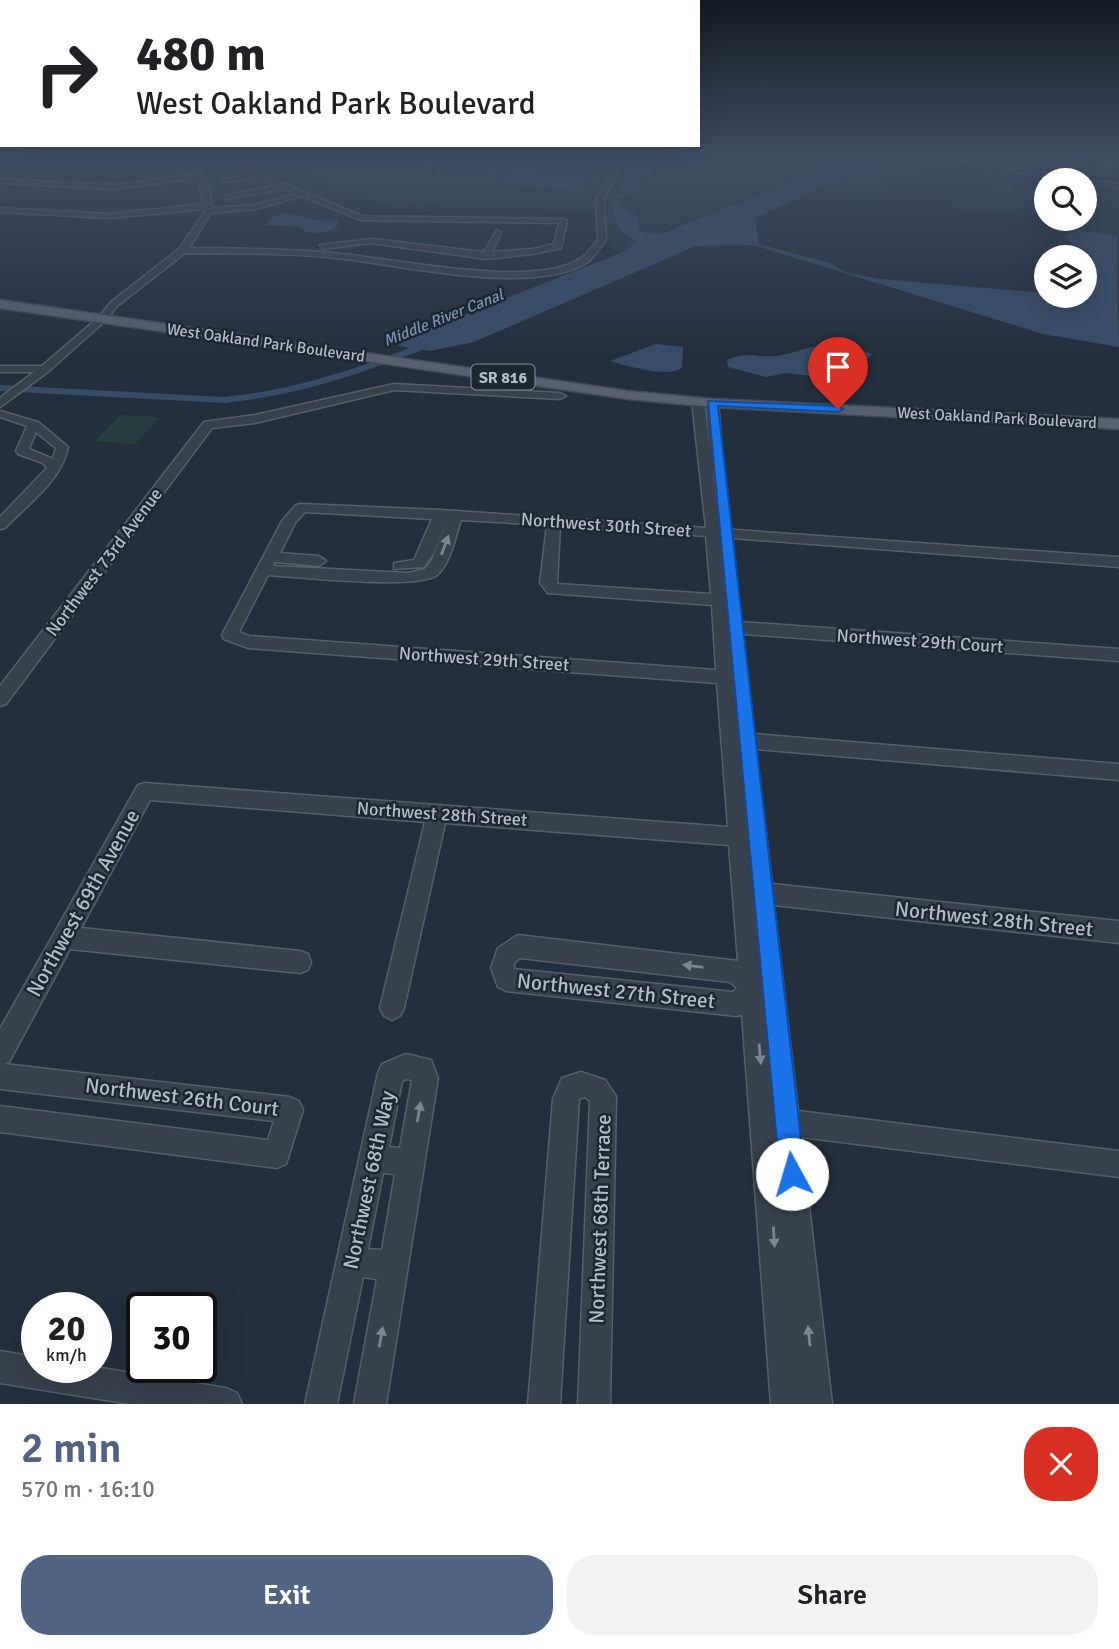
<!DOCTYPE html>
<html lang="en">
<head>
<meta charset="utf-8">
<style>
  :root { --surface:#fff; --page:#f2f2f2; --text:#202124; --muted:#757577; --accent:#506383 }
  body { margin:0; font-family:Signika,sans-serif; background:var(--page); color:var(--text); height:100vh; display:flex; flex-direction:column; font-size:26px; white-space:nowrap }
  * { box-sizing:border-box; margin:0 }
  p { font-size:23px; color:var(--muted) }
  .icon { flex:none; width:38px; height:38px; fill:none; stroke:currentColor; stroke-width:2; stroke-linecap:round; stroke-linejoin:round }
  .map { position:relative; height:1404px; overflow:hidden }
  .sheet { display:flex; flex-direction:column; background:var(--surface); flex:1 }
  .sheet>* { flex:none }
  .hud { position:absolute; left:0px; top:0px; width:700px; height:147px; box-shadow:0 7px 28px #0002; background:#fff; color:var(--text); overflow:hidden }
  .fabs { position:absolute; left:1034px; top:168px; display:grid; gap:14px }
  .fabs a { display:grid; place-items:center; width:63px; height:63px; border-radius:50%; background:var(--surface); box-shadow:0 7px 28px #0002; font-size:35px }
  .speed { position:absolute; left:21px; top:1292px; display:flex; gap:14px; font-size:35px; font-weight:700; text-align:center }
  .speed>* { display:grid; place-content:center; width:91px; height:91px; border-radius:50%; background:var(--surface); box-shadow:0 7px 28px #0002; line-height:1 }
  .speed small { font-size:18px; font-weight:400 }
  .speed .limit { border:4px solid #111; border-radius:10px; background:#fff; color:#111 }
  .pin { position:absolute; display:grid; place-items:center; width:60px; height:60px; color:#fff; margin:-72px -30px; border-radius:50% 50% 50% 0; rotate:-45deg; box-shadow:0 0 7px #0007 }
  .pin .icon { rotate:45deg }
  .me { position:absolute; width:77px; margin:-38px; rotate:354deg; stroke-linejoin:round; filter:drop-shadow(0 0 5px #0008) }
  .turn { display:flex; align-items:center; gap:24px; height:147px; padding:0 21px; font-size:32px }
  .turn .icon { width:91px; height:91px; stroke-width:2.5 }
  .turn b { display:block; font-size:49px; line-height:60px }
  .round { display:grid; place-items:center; flex:none; width:74px; height:74px; border-radius:28px; background:var(--page) }
  .headline { display:flex; align-items:center; justify-content:space-between; height:119px; padding:0 21px }
  h1 { font-size:42px; font-weight:600; line-height:52px; color:var(--accent) }
  .action { display:flex; gap:14px; margin-top:auto; padding:14px 21px }
  .action a { flex:1; height:80px; border-radius:28px; background:var(--accent); color:#fff; font-size:28px; font-weight:600; line-height:80px; text-align:center }
  .action a+a { background:var(--page); color:var(--text) }
  .map>svg:first-child { display:block }
  .green { fill:#263c3f }
  .water { fill:#394c67 }
  .lines { fill:none; stroke-linecap:round; stroke-linejoin:round }
  .canal { fill:#394c67; fill-rule:evenodd }
  .building { fill:#455162; stroke:#1f2835; stroke-width:2 }
  .minor-casing { stroke:#565f6c; stroke-width:3 }
  .major-casing { stroke:#414a57; stroke-width:3 }
  .minor { fill:#38414e; fill-rule:evenodd }
  .major { fill:#56606e; fill-rule:evenodd }
  .oneway { fill:#7c8592 }
  .route { fill:#1a73e8; stroke:#114b97; stroke-width:2 }
  .labels { text-anchor:middle; stroke-width:5; stroke-linejoin:round; paint-order:stroke }
  .far-water-label { font-size:16px; font-style:italic; fill:#7c92b1; stroke:#1d2633 }
  .far-street-label { font-size:16px; fill:#b4bcc9; stroke:#1d2633 }
  .shield { fill:#1d2633; stroke:#878f9c; stroke-width:2 }
  .shield-label { font-size:16px; font-weight:bold; fill:#b4bcc9 }
  .street-label { font-size:18px; fill:#b4bcc9; stroke:#1d2633 }
  .near-street-label { font-size:21px; fill:#b4bcc9; stroke:#1d2633 }
</style>
</head>
<body>
<div class="map">
<svg width="1119" height="1404" viewBox="0 0 1119 1404">
  <rect width="100%" height="100%" fill="#242f3e"/>
  <path class="green" d="M269,157H471L521,163L549,172L608,174L610,166L603,157H852L656,234L623,252L612,249L597,213L373,202L273,162Z
    M888,157L937,162C918,171 895,177 878,189L884,192L868,199L823,189L882,163Z
    M1085,185L1119,189V238L1081,230L1064,237L1037,214L955,211L950,206C960,191 990,198 1007,198L995,187L1046,188V219H1085Z
    M120,415L160,417L136,444L94,441Z"/>
  <path class="water" d="M403,157L484,167L513,177H593L580,191L512,186L507,185L505,179L483,174L440,175L433,167Z
    M611,157H634L656,163C646,178 636,198 614,199L629,173L623,164Z
    M852,157H890L755,218L759,244L830,263L845,272L879,279L1046,293V296H1085V257H1075L1072,243L1064,237L1080,230L1117,236L1119,347L1043,334L753,245L696,246L474,342L430,351L398,346L403,339L623,252L638,241C619,232 614,223 612,202L637,215L639,228L646,234L663,233Z
    M285,212L318,221L338,220L339,224C330,234 319,234 306,232L301,227L266,225L272,217Z
    M656,344L683,347L682,368C667,378 627,366 610,361Z
    M826,345L851,347L872,354L860,368L863,377L839,379L786,373L766,377L728,367L727,360C745,351 758,358 776,356C793,354 808,346 826,345Z"/>
  <g class="lines">
    <path class="canal" d="M430,340L437,342C424,351 407,355 392,361C337,382 282,397 224,403L0,391V385L224,397C297,390 362,367 430,340Z"/>
  </g>
  <path class="building" d="M1040,157H1079L1092,169L1107,157H1119V164L1112,177L1102,178L1030,167Z"/>
  <g class="lines">
    <g class="minor-casing">
      <path id="minor" d="M0,157L107,160L179,157L107,164L0,161Z
        M188,157H194L210,190L212,208L255,205L296,194L284,189L225,199L228,195L277,186L258,178L223,182V180L251,175L232,166L237,157H243L239,165L362,216L563,219L567,221L561,248L533,254L486,259L371,243L323,249L320,245L371,239L484,252L497,230L501,232L492,252L533,249L554,244L559,223L361,220L302,196L255,209L211,213L189,248C237,248 285,249 332,253C389,257 540,292 584,256C589,252 594,245 598,240L596,199L612,171L602,157H608L618,171L604,199L606,240C601,246 595,256 589,261C537,298 397,264 335,258C286,253 235,253 185,253L117,306L105,321L49,371L0,407V398L34,372H0V366H42L99,317L111,302L180,248L205,211V209L109,218L0,212V208L109,214L204,204L197,178L113,189L0,183V179L113,185L196,174Z
        M926,157H943L1119,184V188L1085,183V180H1067Z
        M394,384L560,393L566,396L560,399L394,390L255,423L212,428L6,704L0,706V686L204,422L255,415Z
        M698,398L704,401L710,450L706,403L712,400L718,403L724,471L718,475L713,473L720,529L1119,557V567L732,538L741,622L1119,649V661L743,634L754,734L1119,764V780L756,749L772,884L1119,921V943L774,905L798,1111L1119,1151V1177L801,1137L832,1404H771L742,1014L737,1016L506,991L498,987L491,968L498,948L518,935L738,961L729,845L445,823L404,1008L400,1016L392,1020L384,1016L380,1008L425,822L150,800L81,928L300,951L308,954L311,962L308,970L300,973L70,949L9,1062L4,1064L290,1097L299,1101L303,1110L286,1164L277,1168L0,1132V1106L268,1140L274,1121L0,1089V1029L138,785L145,783L728,827L717,683L248,648L224,639L222,635L282,521L296,505L301,504L441,510L706,528L692,401ZM305,512L432,519L414,560L394,563V569L424,567L434,552L447,520L432,560L425,569L408,573L273,566L275,562L319,566L326,561L319,556L280,553L295,523ZM461,520L547,525L540,583L548,593L712,605L716,670L249,636L239,632L268,575C298,577 418,590 437,575C451,563 455,537 461,520ZM560,526L706,536L711,594L557,584ZM520,958L730,982L737,988L733,992L514,969V963Z
        M0,411L38,422L68,447C62,480 28,504 5,528L0,529V517L47,468L43,463L18,454L16,451L27,426L0,417ZM36,432L56,448L53,459L29,449Z
        M406,1054L431,1060L438,1078L386,1404H354L377,1279L363,1277L337,1404H305L378,1073L382,1064ZM407,1079L412,1080L400,1148L389,1147L402,1081ZM383,1173L395,1174L382,1250L368,1249Z
        M581,1072L605,1080L616,1096L610,1404H578L590,1101L585,1097L579,1099L560,1404H528L553,1099L562,1078Z
        M0,1351L37,1357V1367H95L226,1388L237,1393L242,1404H130L0,1383Z"/>
    </g>
    <g class="major-casing">
      <path id="major" d="M0,300L628,391L712,399L1119,419V429L712,407L628,399L0,308Z"/>
    </g>
    <use href="#minor" class="minor"/>
    <use href="#major" class="major"/>
  </g>
  <defs><path id="oneway-solid" d="M-6-.8H1V-3.2L6.5 0L1 3.2V.8H-6Z" transform="scale(1.75)"/></defs>
  <g class="oneway">
    <use href="#oneway-solid" transform="translate(445 545) rotate(-70)"/>
    <use href="#oneway-solid" transform="translate(693 966) rotate(-173)"/>
    <use href="#oneway-solid" transform="translate(760 1054) rotate(85)"/>
    <use href="#oneway-solid" transform="translate(419 1112) rotate(-80)"/>
    <use href="#oneway-solid" transform="translate(774 1237) rotate(86)"/>
    <use href="#oneway-solid" transform="translate(809 1336) rotate(-96)"/>
    <use href="#oneway-solid" transform="translate(381 1337) rotate(-80)"/>
  </g>
  <linearGradient id="sky" x2="0" y2="1"><stop stop-color="#141a22"/><stop offset="0.44" stop-color="#3f4d63"/><stop offset="1" stop-color="#3f4d63" stop-opacity="0"/></linearGradient>
  <rect width="1119" height="354" fill="url(#sky)"/>
  <path class="route" d="M708,401L838,406L843,409L838,412L718,406L805,1174L801,1183L792,1187L783,1183L780,1174Z"/>
  <g class="labels">
    <g class="far-water-label">
      <text transform="translate(443 317) rotate(-22)" y="6">Middle River Canal</text>
    </g>
    <g class="far-street-label">
      <text transform="translate(266 342) rotate(8)" y="6">West Oakland Park Boulevard</text>
      <text transform="translate(997 417) rotate(3)" y="6">West Oakland Park Boulevard</text>
    </g>
    <rect class="shield" x="471.5" y="364.5" width="63" height="25" rx="5"/>
    <g class="shield-label">
      <text x="503" y="383">SR 816</text>
    </g>
    <g class="street-label">
      <text transform="translate(606 525) rotate(4)" y="6">Northwest 30th Street</text>
      <text transform="translate(104 562) rotate(-53)" y="6">Northwest 73rd Avenue</text>
      <text transform="translate(920 641) rotate(4)" y="6">Northwest 29th Court</text>
      <text transform="translate(484 659) rotate(4)" y="6">Northwest 29th Street</text>
      <text transform="translate(442 814) rotate(4)" y="6">Northwest 28th Street</text>
    </g>
    <g class="near-street-label">
      <text transform="translate(83 903) rotate(-61)" y="7">Northwest 69th Avenue</text>
      <text transform="translate(994 919) rotate(6)" y="7">Northwest 28th Street</text>
      <text transform="translate(616 991) rotate(6)" y="7">Northwest 27th Street</text>
      <text transform="translate(182 1097) rotate(7)" y="7">Northwest 26th Court</text>
      <text transform="translate(369 1180) rotate(-78)" y="7">Northwest 68th Way</text>
      <text transform="translate(600 1219) rotate(-88)" y="7">Northwest 68th Terrace</text>
    </g>
  </g>
</svg>
<div class="fabs">
<a><svg class="icon" aria-label="search" viewBox="0 0 24 24"><circle cx="10" cy="10" r="6"/><path d="M15 15l6 6"/></svg></a>
<a><svg class="icon" aria-label="layers" viewBox="0 0 24 24"><path d="M12 4l9 5-9 5-9-5zM3 14l9 5 9-5"/></svg></a>
</div>
<div class="speed"><div>20<small>km/h</small></div><div class="limit">30</div></div>
<div class="pin" style="left:838px;top:409px;background:#d93025"><svg class="icon" aria-label="arrive" viewBox="0 0 24 24"><path d="M6 21V4h12l-3 4 3 4H6"/></svg></div>
<svg class="me" style="left:792px;top:1174px" viewBox="-20 -20 40 40"><circle r="19" fill="#fff"/><path d="M0-13L10 11 0 6-10 11z" fill="#1a73e8"/></svg>
<div class="hud">
<div class="turn"><svg class="icon" aria-label="right" viewBox="0 0 24 24"><path d="M7 20v-9h11M14 6l5 5-5 5"/></svg><div><b>480 m</b>West Oakland Park Boulevard</div></div>
</div>
</div>
<section class="sheet">
<div class="headline"><div><h1>2 min</h1><p>570 m · 16:10</p></div><a class="round" style="background:#d93025;color:#fff"><svg class="icon" aria-label="close" viewBox="0 0 24 24"><path d="M6 6l12 12M18 6L6 18"/></svg></a></div>
<div class="action"><a>Exit</a><a>Share</a></div>
</section>
</body>
</html>
